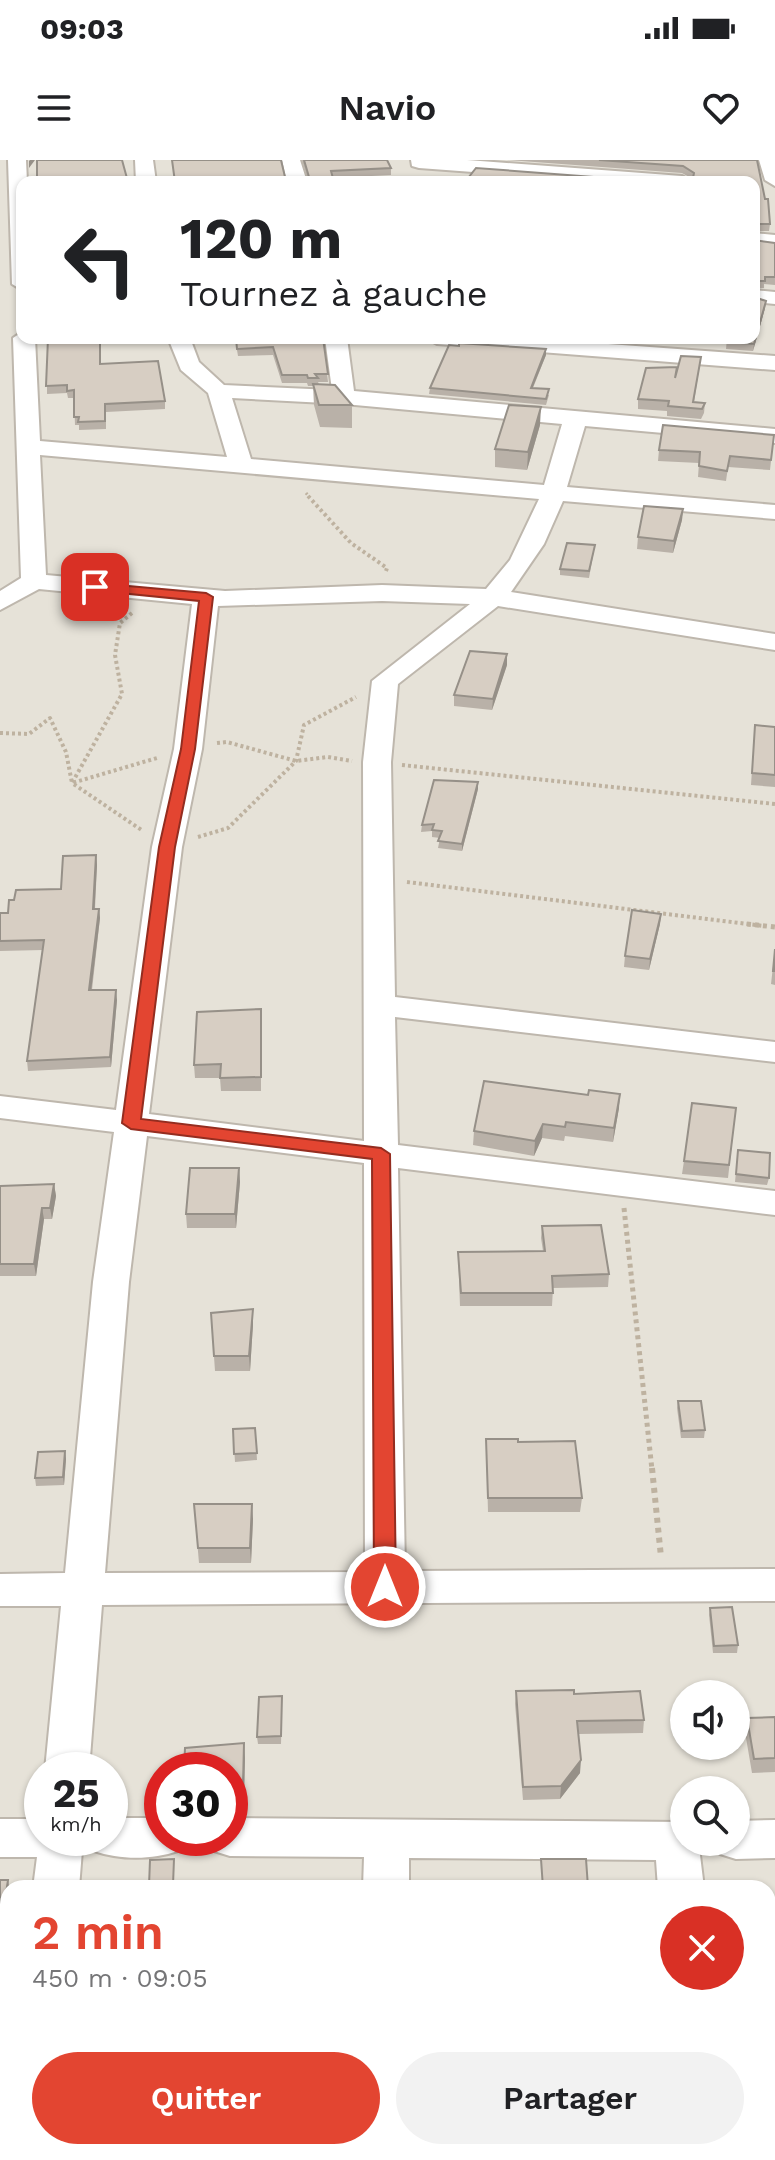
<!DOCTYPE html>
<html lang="fr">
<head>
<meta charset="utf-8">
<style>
  :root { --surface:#fff; --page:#f2f2f2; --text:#202124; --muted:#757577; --accent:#e34531 }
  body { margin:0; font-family:"Work Sans",sans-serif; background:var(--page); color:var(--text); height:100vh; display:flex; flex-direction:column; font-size:30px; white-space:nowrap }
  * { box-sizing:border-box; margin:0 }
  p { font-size:26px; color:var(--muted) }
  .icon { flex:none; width:44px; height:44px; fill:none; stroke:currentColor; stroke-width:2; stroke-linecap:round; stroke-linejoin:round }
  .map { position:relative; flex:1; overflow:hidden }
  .sheet { position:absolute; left:0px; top:1720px; width:776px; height:280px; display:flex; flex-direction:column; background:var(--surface); border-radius:24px 24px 0 0; box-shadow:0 2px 6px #0004 }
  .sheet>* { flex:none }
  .banner { position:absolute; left:16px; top:16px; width:744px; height:168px; border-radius:16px; box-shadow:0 2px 6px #0004; background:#fff; color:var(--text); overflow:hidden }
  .buttons { position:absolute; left:670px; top:1520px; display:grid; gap:16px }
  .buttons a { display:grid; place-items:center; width:80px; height:80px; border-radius:50%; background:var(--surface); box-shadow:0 2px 6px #0004; font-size:40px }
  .speed { position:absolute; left:24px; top:1592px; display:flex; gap:16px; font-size:40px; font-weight:700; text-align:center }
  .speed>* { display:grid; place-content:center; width:104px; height:104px; border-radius:50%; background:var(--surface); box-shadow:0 2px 6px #0004; line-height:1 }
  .speed small { font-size:20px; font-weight:400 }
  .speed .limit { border:12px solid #d22; background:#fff; color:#111 }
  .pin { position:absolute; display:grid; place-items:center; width:68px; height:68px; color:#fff; margin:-34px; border-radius:16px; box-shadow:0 4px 12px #0006 }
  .me { position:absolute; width:88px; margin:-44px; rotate:0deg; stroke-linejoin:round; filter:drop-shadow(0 0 6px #0008) }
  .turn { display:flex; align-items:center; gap:28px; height:168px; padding:0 32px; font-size:36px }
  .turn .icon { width:104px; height:104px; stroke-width:2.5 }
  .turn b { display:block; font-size:56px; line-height:68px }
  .round { display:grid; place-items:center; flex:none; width:84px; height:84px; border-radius:42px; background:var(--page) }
  .head { display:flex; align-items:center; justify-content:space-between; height:136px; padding:0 32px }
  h1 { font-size:48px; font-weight:600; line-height:60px; color:var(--accent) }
  .cta { display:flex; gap:16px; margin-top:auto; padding:16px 32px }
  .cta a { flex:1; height:92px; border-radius:48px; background:var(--accent); color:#fff; font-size:32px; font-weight:600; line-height:92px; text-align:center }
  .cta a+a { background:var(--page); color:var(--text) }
  .status { display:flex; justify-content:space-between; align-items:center; height:56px; padding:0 40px; background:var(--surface); direction:ltr }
  .status svg { height:22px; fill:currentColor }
  header { display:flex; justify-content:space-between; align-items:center; height:104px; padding:0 32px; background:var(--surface); font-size:36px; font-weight:600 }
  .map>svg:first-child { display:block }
  .residential { fill:#e6e2d8; fill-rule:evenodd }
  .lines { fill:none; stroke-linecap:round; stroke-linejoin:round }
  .street-casing { stroke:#beb7ad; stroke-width:4 }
  .path-far3 { stroke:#beb2a0; stroke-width:3; stroke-dasharray:2 2; stroke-linecap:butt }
  .path-far2 { stroke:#beb2a0; stroke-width:4; stroke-dasharray:3 3; stroke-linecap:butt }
  .path-far1 { stroke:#beb2a0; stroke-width:5; stroke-dasharray:4 4; stroke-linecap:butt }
  .path { stroke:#beb2a0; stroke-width:6; stroke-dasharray:5 5; stroke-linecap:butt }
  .street { fill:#fff; fill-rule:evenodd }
  .wall { fill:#b9b1a8 }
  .shaded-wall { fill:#969088 }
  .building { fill:#d7cec3; stroke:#969088; stroke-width:2 }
  .route { fill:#e34531; stroke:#942d20; stroke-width:2 }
</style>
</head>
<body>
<div class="status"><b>09:03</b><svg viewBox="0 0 49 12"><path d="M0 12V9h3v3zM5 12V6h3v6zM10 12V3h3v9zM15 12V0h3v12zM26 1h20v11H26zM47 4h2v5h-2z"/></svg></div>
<header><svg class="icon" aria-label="menu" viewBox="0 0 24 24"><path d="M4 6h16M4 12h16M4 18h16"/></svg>Navio<svg class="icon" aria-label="heart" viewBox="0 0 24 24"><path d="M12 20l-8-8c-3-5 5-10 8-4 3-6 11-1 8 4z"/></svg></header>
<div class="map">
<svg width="775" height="2000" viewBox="0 0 775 2000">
  <rect width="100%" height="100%" fill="#f3f0ea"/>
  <path class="residential" d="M0,0H775V2000H0ZM22,22H754V178H22ZM684,1534H736V1586H684ZM42,1610H110V1678H42ZM162,1610H230V1678H162ZM684,1630H736V1682H684ZM8,1728H768V1992H8Z"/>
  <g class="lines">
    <g class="street-casing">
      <path id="street" d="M8,0H26L27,22H22V130L12,124Z
        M135,0H153L156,22H136Z
        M282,0H300L307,22H287Z
        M411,0H467L682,16L692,22H607L419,8L412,6Z
        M759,0H775V26L765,20Z
        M754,73L775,75V87L754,85Z
        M754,130L775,132V144L754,142Z
        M22,172V178H35L40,281L227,297L208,233L181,210L168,178H190L199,202L224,225L332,230L325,178H347L354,231L775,269V283L585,266L567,327L775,345V359L563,341L544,384L511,432L775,474V490L498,446L398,524L391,602L395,837L775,882V902L395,857L398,985L775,1031V1055L398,1008L405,1411L775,1409V1441L102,1445L89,1610H45L61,1446H0V1414L65,1413L93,1122L114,972L0,958V936L116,950L152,687L174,589L192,444L39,429L0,450V431L21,418L13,178ZM232,238L344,244L562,264L544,325L251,299ZM40,295L539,339L510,400L486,429L382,425L225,431L46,415ZM382,441L470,444L372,521L363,602L364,981L149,954L182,687L202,589L218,446ZM147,976L364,1003L365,1412L105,1413L129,1122Z
        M426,178H525L775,196V210L437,184Z
        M110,1658H162V1678H184L178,1691C152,1700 120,1700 94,1691L88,1678H110Z
        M230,1658L684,1662V1682H706L700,1695L704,1728H658L656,1700L409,1698V1728H363L364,1697L230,1696L214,1691L208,1678H230Z
        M0,1659H42V1678H83L79,1728H33L37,1697H0Z
        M775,1660V1698L736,1699L720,1694L715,1682H736V1661Z
        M8,1847V1891L0,1893V1849Z
        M8,1977V1992H51L50,2000H0Z
        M359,1992H409V2000H359Z
        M684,1992H734V2000H684Z"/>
    </g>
    <path class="path-far3" d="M306,333L310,338"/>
    <path class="path-far2" d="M308,336L351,383L387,408L386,411
      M132,453L120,463L115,495L122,534L72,623L143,671
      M0,573L29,574L50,558L66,592L72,623L157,598
      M217,583L227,582L296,601L328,597L352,601
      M402,605L775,644
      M198,677L228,668L296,601L304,565L356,537
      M407,722L764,766"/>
    <path class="path-far1" d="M747,764L775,767
      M624,1048L652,1310"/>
    <path class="path" d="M652,1308L661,1397"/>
    <use href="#street" class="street"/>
  </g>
  <path class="wall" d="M302,0H387L391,8V15L333,18L175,22L307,17Z
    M507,0H757L770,64L769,71H754V22L607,18H691L682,13Z
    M754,80L775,83V125L764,124V128H754Z
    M765,148L753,191L726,189L727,178Z
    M47,178H101V204L165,241V249L106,252V269L79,270V265H75L74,238H68L67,233L47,234Z
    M235,178H323L328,222H318L319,224L352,245V268L320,267L314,245L313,226H308L307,223H282L273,195L238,196Z
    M567,178H618L617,182Z
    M546,195L533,228L549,235L546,245L429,234L430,228Z
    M701,197L694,242L705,243L704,253L701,259L667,256V251L638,249V239Z
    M540,265L527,310L495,307V289Z
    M774,275L770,310L728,307L726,321L698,317L699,303L658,301L659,290Z
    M683,349L682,360L673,393L637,389L638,377Z
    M595,385L589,418L560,415V409Z
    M507,505L492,550L454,546V535Z
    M755,565L775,567V627L751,625Z
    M478,629L462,691L438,688L440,678L432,677V671L421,672L422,665Z
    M96,695L97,705L95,749H99L100,758L92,830L117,840L111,907L28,911L27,901L43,790L0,791V753H8L14,740L61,729Z
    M661,754L660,764L649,810L624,807L625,796Z
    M775,789V825L771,824Z
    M261,849V931H221L220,918H195L194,905Z
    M619,948L613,982L565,976L564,981L542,978L534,996L473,985L474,971Z
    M736,948L728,1018L682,1014L684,1001Z
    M738,990L769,1018L767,1025L735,1022Z
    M239,1008L240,1022L236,1068H187L186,1054Z
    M54,1024L56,1036L52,1059H44L36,1116H0V1026Z
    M542,1066L609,1114L608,1127L553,1128L552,1146H460L458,1092L543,1091L541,1078Z
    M253,1149V1164L250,1211H215L211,1153Z
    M678,1241L705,1270L704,1278H681L677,1248Z
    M255,1268L257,1300L235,1302L233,1269Z
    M486,1279L582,1338L580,1352H488Z
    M65,1291L66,1299L64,1325L36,1326L35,1318Z
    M194,1344L253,1359L251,1403H199Z
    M710,1448L738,1485L737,1493H713L709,1455Z
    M516,1531L574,1534L644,1560L643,1573L579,1574L580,1613L560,1639L523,1640L515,1544Z
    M282,1544L281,1584H258L257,1577Z
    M775,1557V1612L752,1613L745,1572L747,1558Z
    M244,1583V1640H230V1610Z
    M174,1699V1728H149L150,1700Z
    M773,1762H775V1816L770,1776Z
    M775,1902V1935H768V1903Z"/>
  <path class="shaded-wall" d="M30,0H35L29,8V1Z
    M766,141L765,148L753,191L754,184Z
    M546,189V195L530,234L531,228Z
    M541,247L540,265L527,310L528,292Z
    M683,349L682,360L673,393L674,381Z
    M507,494V505L492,550L493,539Z
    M478,622V629L462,691V684Z
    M96,695L97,705L94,758L93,749Z
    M99,749L100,758L90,840L89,830Z
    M661,754L660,764L649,810L650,799Z
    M116,830L117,840L111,907L110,897Z
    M620,934L619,948L613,982L614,968Z
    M543,964L542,978L534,996L535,981Z
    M239,1008L240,1022L236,1068L235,1054Z
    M54,1024L56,1036L52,1059L50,1048Z
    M42,1048L44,1059L36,1116L34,1104Z
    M253,1149V1164L250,1211L249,1196Z
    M65,1291L66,1299L64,1325L63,1317Z
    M252,1344L253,1359L251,1403L250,1388Z
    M244,1583L245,1598L244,1640L243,1626Z
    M581,1600L580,1613L560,1639L561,1626Z
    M8,1720L9,1727L8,1728V1736L0,1791V1775Z"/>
  <path class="building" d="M37,0H122L128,22H37Z
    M172,0H281L285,17H309L304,0H387L391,8L331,11L334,22H175Z
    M599,0H757L765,39H768L770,64H754V22H465L476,8L607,18H693L694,13L683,6Z
    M754,80L775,83V117H765V121H754Z
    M754,137L766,141L754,184L727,182V178H754Z
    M48,178H100V204L158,201L165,241L105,244V261L78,262L79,257H74V230L67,231V225L46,226Z
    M236,178H323L328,214H315L318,218H308L307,215H282L273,187L237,189Z
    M459,183L546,189L531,228L549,229L546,239L430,228L449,185L459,186Z
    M681,196L701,197L693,242L705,243L702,249L668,246L669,241L638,239L646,208L677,207L675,218Z
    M313,224L335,225L352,245H319Z
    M509,245L541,247L528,292L495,289Z
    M663,265L774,275L771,300L730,296L727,311L699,306L700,292L659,290Z
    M644,346L683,349L674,381L638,377Z
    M567,383L595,385L589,411L560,409Z
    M470,491L507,494L493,539L454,535Z
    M755,565L775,567V615L752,613Z
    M434,620L478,622L462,684L438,681L442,671L432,670L434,664L422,665Z
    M96,695L93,749H99L89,830H116L110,897L27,901L44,780L0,781V753H8L9,740H14L16,730L61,729L63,696Z
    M632,750L661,754L650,799L625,796Z
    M775,789V811H773Z
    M261,849V917L220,918L221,904L194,905L197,852Z
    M484,921L588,935L589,930L620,934L614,968L566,962L565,967L543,964L535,981L474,971Z
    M692,943L736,948L729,1005L684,1001Z
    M738,990L770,993L769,1018L736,1014Z
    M190,1008H239L235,1054H186Z
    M54,1024L50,1048H42L34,1104H0V1026Z
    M601,1065L609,1114L552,1116L553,1133H461L458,1092L545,1091L542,1066Z
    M253,1149L249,1196H214L211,1153Z
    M678,1241H701L705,1270L682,1271Z
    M255,1268L257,1293L234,1294L233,1269Z
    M486,1279H518V1282L575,1281L582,1338H488Z
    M65,1291L63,1317L35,1318L38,1292Z
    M194,1344H252L250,1388H198Z
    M732,1447L738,1485L714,1486L710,1448Z
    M574,1530V1534L640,1531L644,1560L577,1561L581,1600L561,1626L523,1627L516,1531Z
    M282,1536L281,1576L257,1577L259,1537Z
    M775,1557V1598L754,1599L747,1558Z
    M244,1583L243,1626H230V1610H184L185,1588Z
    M174,1699L173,1725L149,1726L150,1700Z
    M541,1699H586L588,1727L543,1728Z
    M0,1720H8L0,1775Z
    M773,1762H775V1780Z
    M775,1902V1928H768V1903Z
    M235,1992H293V2000H235Z
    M492,1992H651L652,2000H492Z"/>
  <path class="route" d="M95,423L206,433L213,437L195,589L175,687L141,959L381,988L390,994L396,1427L393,1433L385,1435L377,1433L374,1427L372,999L131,969L122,963L159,687L181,589L199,441L90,430L88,427Z"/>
</svg>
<div class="buttons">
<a><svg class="icon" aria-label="sound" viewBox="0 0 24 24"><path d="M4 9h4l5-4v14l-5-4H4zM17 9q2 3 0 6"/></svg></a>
<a><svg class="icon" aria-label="search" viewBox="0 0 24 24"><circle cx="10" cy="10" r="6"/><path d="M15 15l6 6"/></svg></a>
</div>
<div class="speed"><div>25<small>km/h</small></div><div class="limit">30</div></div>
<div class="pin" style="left:95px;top:427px;background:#d93025"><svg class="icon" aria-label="arrive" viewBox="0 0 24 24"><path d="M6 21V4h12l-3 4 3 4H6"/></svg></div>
<svg class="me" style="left:385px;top:1427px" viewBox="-20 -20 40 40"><circle r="17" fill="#e34531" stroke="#fff" stroke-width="3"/><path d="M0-11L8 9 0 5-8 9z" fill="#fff"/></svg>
<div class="banner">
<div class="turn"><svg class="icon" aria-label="left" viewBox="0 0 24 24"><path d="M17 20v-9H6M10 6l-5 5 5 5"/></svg><div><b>120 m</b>Tournez à gauche</div></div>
</div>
<section class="sheet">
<div class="head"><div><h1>2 min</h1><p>450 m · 09:05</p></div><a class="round" style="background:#d93025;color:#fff"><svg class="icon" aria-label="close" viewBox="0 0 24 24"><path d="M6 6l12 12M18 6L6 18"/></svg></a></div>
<div class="cta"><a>Quitter</a><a>Partager</a></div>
</section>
</div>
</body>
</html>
